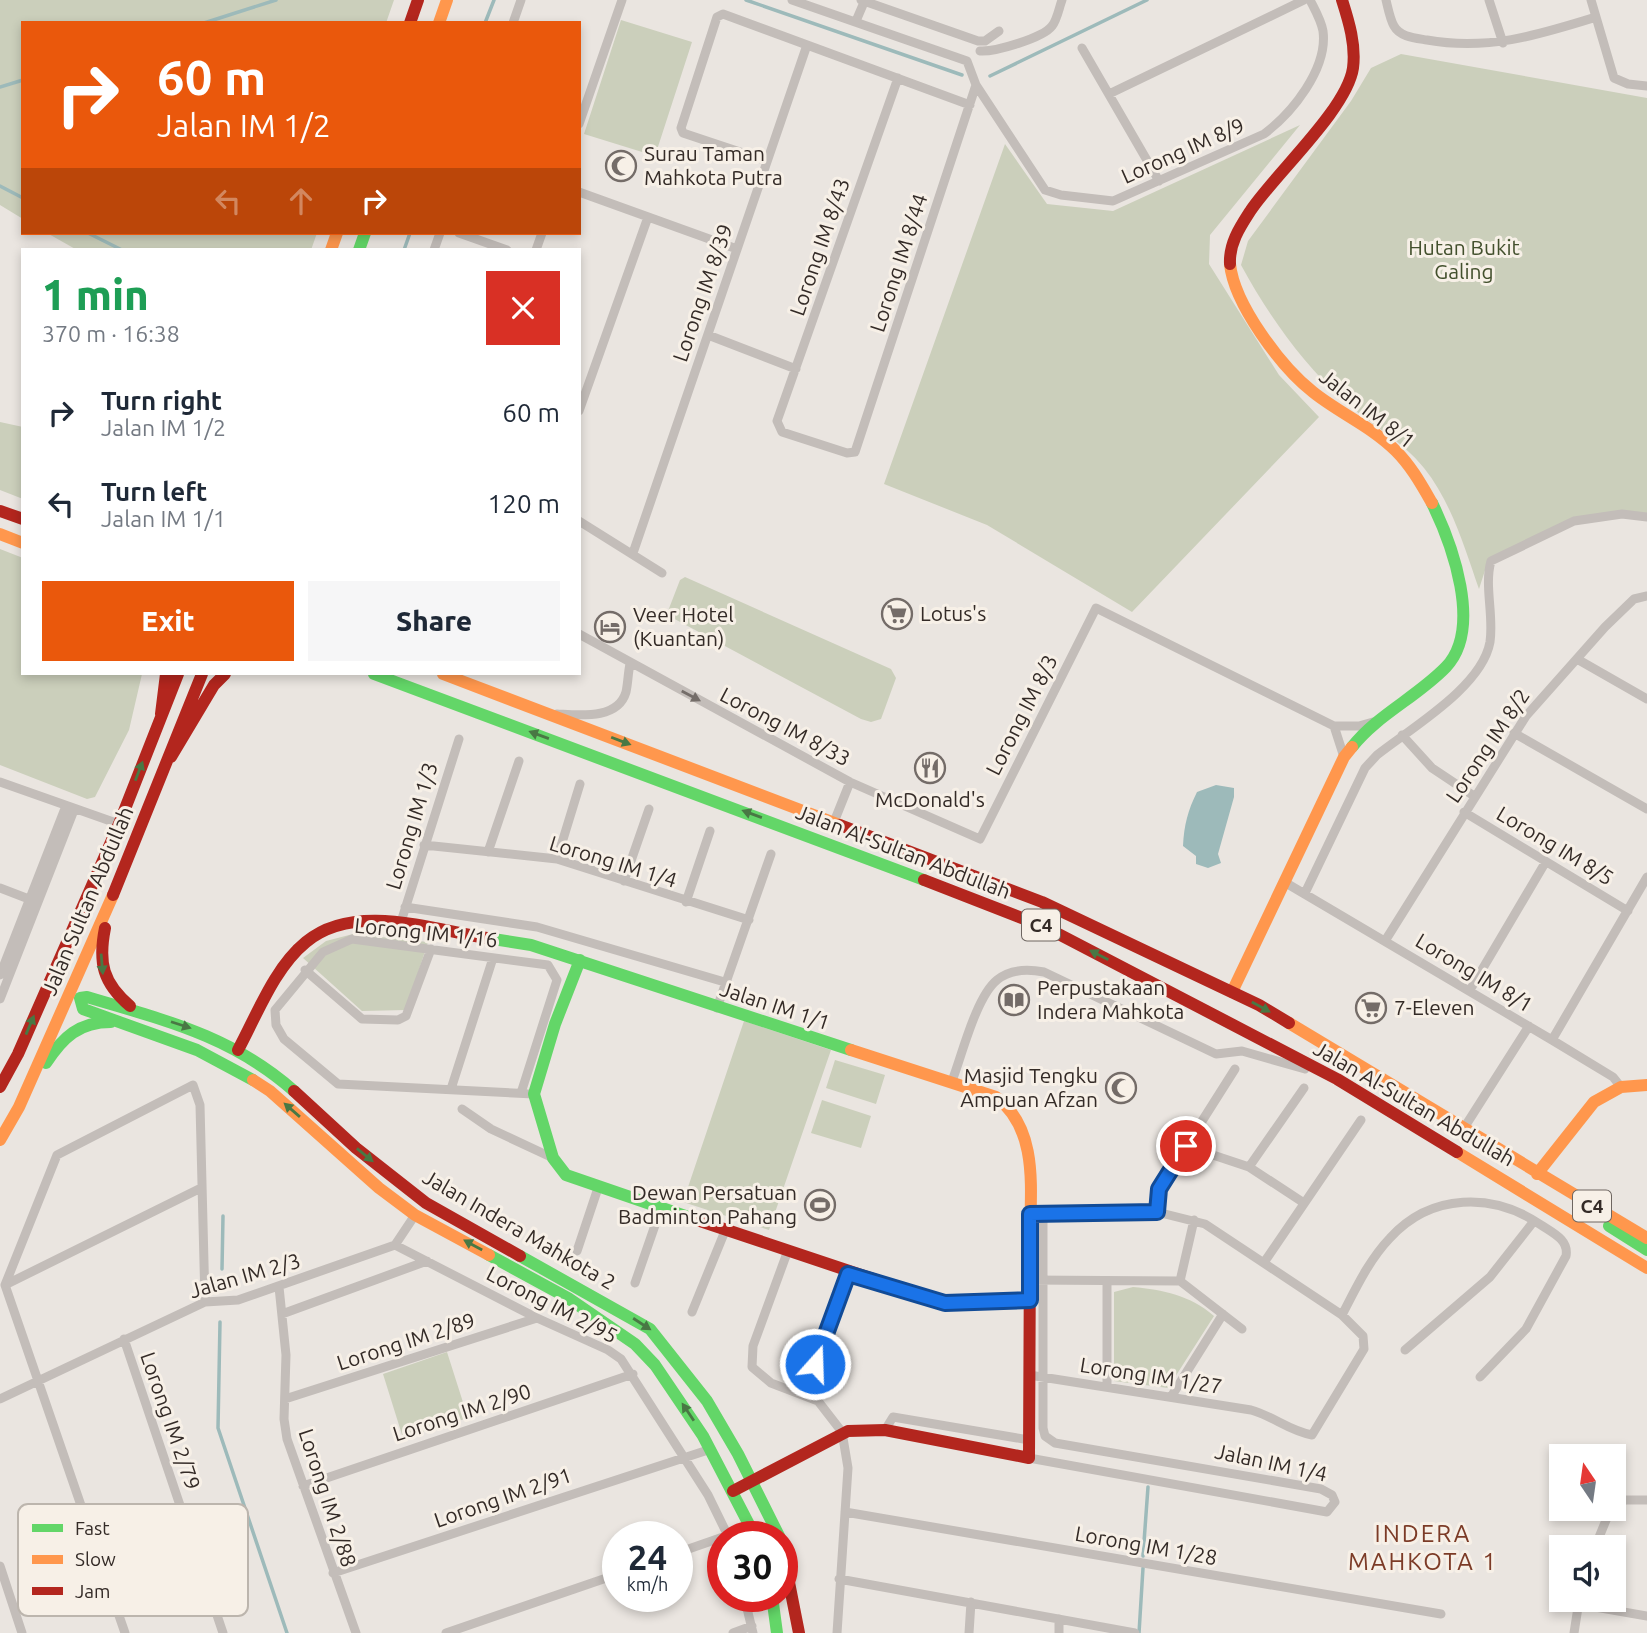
<!DOCTYPE html>
<html lang="en">
<head>
<meta charset="utf-8">
<style>
  :root { --surface:#fff; --page:#f6f6f7; --text:#1f2937; --muted:#747a83; --accent:#ea580c }
  body { margin:0; font-family:Ubuntu,sans-serif; background:var(--page); color:var(--text); height:100vh; display:flex; flex-direction:column; font-size:26px; white-space:nowrap }
  * { box-sizing:border-box; margin:0 }
  p { font-size:23px; color:var(--muted) }
  .icon { flex:none; width:38px; height:38px; fill:none; stroke:currentColor; stroke-width:2; stroke-linecap:round; stroke-linejoin:round }
  .map { position:relative; flex:1; overflow:hidden }
  .panel { position:absolute; left:21px; top:248px; width:560px; height:427px; display:flex; flex-direction:column; background:var(--surface); border-radius:0px; box-shadow:0 4px 10px #0003 }
  .panel>* { flex:none }
  .top-card { position:absolute; left:21px; top:21px; width:560px; height:214px; border-radius:0px; box-shadow:0 4px 10px #0003; background:#ea580c; color:#fff; overflow:hidden }
  .needle { width:46px; rotate:347deg }
  .controls { position:absolute; left:1549px; top:1444px; display:grid; gap:14px }
  .controls a { display:grid; place-items:center; width:77px; height:77px; border-radius:0px; background:var(--surface); box-shadow:0 4px 10px #0003; font-size:35px }
  .speed { position:absolute; left:602px; top:1521px; display:flex; gap:14px; font-size:35px; font-weight:700; text-align:center }
  .speed>* { display:grid; place-content:center; width:91px; height:91px; border-radius:50%; background:var(--surface); box-shadow:0 4px 10px #0003; line-height:1 }
  .speed small { font-size:18px; font-weight:400 }
  .speed .limit { border:10px solid #d22; background:#fff; color:#111 }
  .pin { position:absolute; display:grid; place-items:center; width:60px; height:60px; color:#fff; margin:-30px; border:4px solid #fff; border-radius:50%; box-shadow:0 2px 7px #0007 }
  .me { position:absolute; width:77px; margin:-38px; rotate:20deg; stroke-linejoin:round; filter:drop-shadow(0 0 5px #0008) }
  .turn { display:flex; align-items:center; gap:24px; height:147px; padding:0 21px; font-size:32px }
  .turn .icon { width:91px; height:91px; stroke-width:2.5 }
  .turn b { display:block; font-size:49px; line-height:60px }
  .lanes { display:flex; align-items:center; height:66px; padding:0 21px; background:#0003; justify-content:center; gap:35px; direction:ltr }
  .lanes .off { opacity:.35 }
  .round { display:grid; place-items:center; flex:none; width:74px; height:74px; border-radius:0px; background:var(--page) }
  .summary { display:flex; align-items:center; justify-content:space-between; height:119px; padding:0 21px }
  h1 { font-size:42px; font-weight:800; line-height:52px; color:#1e9e55 }
  .button { display:flex; gap:14px; margin-top:auto; padding:14px 21px }
  .button a { flex:1; height:80px; border-radius:0px; background:var(--accent); color:#fff; font-size:28px; font-weight:800; line-height:80px; text-align:center }
  .button a+a { background:var(--page); color:var(--text) }
  ul { padding:0; list-style:none }
  li { display:flex; align-items:center; gap:21px; height:91px; padding:0 21px }
  li div { flex:1 }
  li b { display:block; font-size:26px }
  li em { font-style:normal }
  .map>svg:first-child { display:block }
  .green { fill:#cbcfbb }
  .water { fill:#9dbaba }
  .lines { fill:none; stroke-linecap:round; stroke-linejoin:round }
  .stream { stroke:#9dbaba; stroke-width:3.5 }
  .street { stroke:#c3bdb9; stroke-width:9 }
  .fast { stroke:#63d668; stroke-width:12 }
  .slow { stroke:#ff974d; stroke-width:12 }
  .jam { stroke:#b3261e; stroke-width:12 }
  .oneway { fill:#746d69 }
  .oneway2 { fill:#497844 }
  .route-casing { stroke:#114b97; stroke-width:18 }
  .route { stroke:#1a73e8; stroke-width:12 }
  .labels { text-anchor:middle; stroke-width:6; stroke-linejoin:round; paint-order:stroke }
  .shield { fill:#f7f0e7; stroke:#6e6661; stroke-width:2 }
  .shield-label { font-size:19px; font-weight:bold; fill:#342b27 }
  .street-label { font-size:21px; fill:#342b27; stroke:#f7f0e7 }
  .poi-label { font-size:21px; fill:#342b27; stroke:#f7f0e7; text-anchor:start }
  .park-label { font-size:21px; fill:#43502d; stroke:#f7f0e7 }
  .quarter-label { font-size:24px; letter-spacing:2px; fill:#7c3b27; stroke:#f7f0e7 }
  .key { fill:#f7f0e7; stroke:#bcb5ad; stroke-width:2 }
  .key-label { font-size:19px; fill:#342b27 }
</style>
</head>
<body>
<div class="map">
<svg width="1647" height="1633" viewBox="0 0 1647 1633">
  <rect width="100%" height="100%" fill="#eae5e0"/>
  <path class="green" d="M0,0H394L386,23H23V219L0,205Z
    M621,20L692,42L655,156L584,134Z
    M1401,54L1647,98V515L1571,522L1488,561L1479,589C1465,549 1452,503 1424,468C1402,440 1369,424 1343,400C1302,363 1267,313 1241,265L1248,241L1351,101L1371,68Z
    M1300,125L1210,235L1209,264L1279,375L1319,417L1132,612L987,525L884,484L1005,144L1047,204L1113,211Z
    M47,233H317L311,250H77Z
    M0,422L23,427V499L0,490Z
    M0,549L23,558V674H142L129,730L95,797L87,799L0,765Z
    M685,577L891,669L896,678L881,719L871,722L861,719L669,616L668,611L680,580Z
    M353,934L428,942L406,1010L362,1011L303,958L326,941Z
    M744,1021L831,1050L769,1230L683,1202Z
    M835,1060L885,1075L876,1104L826,1088Z
    M822,1100L871,1116L861,1148L811,1133Z
    M1133,1287C1163,1290 1190,1295 1214,1316L1168,1388L1114,1381V1292Z
    M447,1352L468,1418L403,1438L383,1374Z"/>
  <path class="water" d="M1216,785L1234,788V797L1218,854L1221,863L1208,868L1196,864V856L1183,846C1184,825 1188,810 1197,792Z"/>
  <g class="lines">
    <path class="stream" d="M746,0L962,75
      M204,23L276,0
      M485,23L494,0
      M990,76L1147,0
      M0,87L23,80
      M0,186L23,198
      M88,233L122,250
      M404,250L410,233
      M222,1269L223,1216
      M220,1322L218,1428L287,1633
      M1143,1556L1148,1487
      M1139,1633L1143,1568"/>
    <path class="street" d="M792,0L967,61L976,85L1045,190L1061,195L1113,201L1264,134C1292,113 1328,69 1323,31C1321,20 1315,10 1310,0
      M861,0L978,41H985L999,31
      M1386,0C1388,8 1390,19 1394,26C1400,37 1415,38 1427,40C1488,51 1538,35 1596,17
      M1489,0L1503,43
      M1591,0L1614,78L1628,84L1647,86
      M856,21L865,0
      M513,23L521,0
      M1082,48L1159,181
      M980,51C995,52 1043,38 1052,26C1057,20 1059,8 1062,0
      M898,78L777,421L782,432L847,453L855,452L976,85
      M1109,94L1304,0
      M579,124L622,0
      M767,161L683,133L681,128L717,17L723,14L970,105
      M579,192L737,249
      M459,233L507,250
      M434,250L440,233
      M536,250L542,233
      M708,335L796,369
      M579,411L648,217
      M579,521L662,573
      M633,553L807,45
      M579,634L850,782L980,839L1096,608L1334,726H1359L1373,722
      M1577,659L1647,699
      M557,714C579,715 618,720 626,692C628,683 628,673 630,664
      M1334,726L1344,757
      M1514,733L1647,809
      M1402,735L1432,768L1474,796
      M0,782L119,824
      M1464,812L1628,911
      M834,822L850,782
      M424,845L557,859L749,920
      M488,852L519,761
      M557,859L580,784
      M624,881L649,809
      M1286,883L1552,1040L1613,1077L1621,1087
      M0,888L34,901
      M1305,893L1365,768L1377,755C1411,728 1482,687 1490,642C1494,615 1484,586 1491,561L1574,521L1622,514L1647,517
      M686,902L710,831
      M405,907L537,927L728,983
      M400,925L459,739
      M1385,941L1526,716L1605,627L1634,599L1647,596
      M305,970L362,1019L398,1020L406,1016L431,949
      M0,975L66,806
      M1470,990L1545,863
      M0,999L74,810
      M717,1008L771,854
      M1552,1040L1647,877
      M952,1081C962,1055 976,997 997,980C1010,969 1028,969 1044,972L1216,1054L1242,1051L1305,1069
      M451,1089L493,958
      M521,1093L557,980L548,965L352,939L323,952L275,1010L276,1025L284,1039L338,1084L534,1094
      M462,1109L491,1129L553,1158
      M1464,1128L1529,1026
      M1186,1146L1249,1167L1304,1203
      M1249,1167L1304,1088
      M1157,1212L1159,1189L1235,1069
      M395,1245L537,1318L608,1350L621,1359L708,1495L728,1536
      M577,1251L598,1188
      M787,1253L753,1346L752,1367L771,1383L818,1401
      M1265,1261L1361,1120
      M1029,1280L1180,1281
      M1107,1281V1386
      M1180,1281L1242,1329
      M1180,1281L1194,1220
      M635,1283L661,1208
      M5,1285L57,1155L193,1085L200,1105L205,1302
      M5,1285L125,1633
      M5,1285L201,1188
      M279,1287L286,1355L284,1419L287,1439L356,1633
      M692,1312L725,1231
      M282,1314L427,1261
      M1342,1315C1356,1288 1369,1260 1390,1238C1431,1193 1493,1192 1541,1225C1553,1233 1569,1240 1566,1256L1526,1329L1480,1377
      M124,1339L223,1633
      M1405,1350L1490,1277L1534,1221
      M1029,1375L1251,1410C1273,1416 1289,1431 1312,1435L1364,1349L1363,1336L1342,1315L1205,1224L1157,1212L1030,1214
      M1171,1397L1223,1314
      M0,1399L205,1302L238,1300L395,1245L415,1215
      M285,1399L537,1318
      M885,1430L893,1417L1029,1440
      M1029,1458L1327,1512L1335,1502L1332,1495L1321,1489L1055,1443L1045,1436L1043,1428V1213
      M303,1486L633,1374
      M1614,1504L1626,1500H1647
      M845,1512L1441,1614
      M1595,1547L1611,1508
      M677,1553L723,1537
      M0,1566L22,1633
      M333,1573L711,1449
      M839,1579L1135,1633
      M744,1596L753,1633
      M1578,1604L1647,1616
      M446,1633L618,1574
      M733,1633L752,1626
      M837,1633L848,1468L842,1432L818,1401L813,1377L848,1274
      M969,1633L971,1602
      M1059,1633V1619
      M1574,1633L1579,1601"/>
    <path class="fast" d="M359,250L365,233
      M374,674L924,880
      M1352,747C1377,715 1417,697 1446,667C1483,628 1452,544 1432,503
      M487,938L531,945L851,1050
      M580,960L555,1024L534,1094L553,1158L566,1175L694,1219
      M46,1063C63,1037 79,1022 111,1022
      M253,1080L197,1050L83,1009L80,998L87,997C164,1020 232,1036 294,1091
      M1609,1226L1647,1250
      M489,1255L568,1298L635,1344L655,1365L703,1436L755,1536
      M520,1256L650,1329L707,1401L738,1454L779,1536
      M772,1596L777,1633"/>
    <path class="slow" d="M439,23L447,0
      M331,250L337,233
      M1230,264C1234,304 1281,367 1313,392C1339,413 1371,426 1396,451C1411,466 1421,484 1432,503
      M0,534L23,543
      M443,674L840,825
      M1232,992L1344,757L1352,747
      M1289,1023L1647,1238
      M851,1050L996,1097C1040,1130 1030,1192 1030,1241
      M253,1080L270,1091L379,1188L415,1215L489,1255
      M0,1140L19,1107L113,895
      M1457,1152L1647,1268
      M1537,1174L1594,1102L1621,1087L1647,1085"/>
    <path class="jam" d="M410,23L418,0
      M1230,264C1229,243 1240,227 1251,210C1276,173 1347,109 1353,68C1356,45 1349,22 1342,0
      M0,511L23,519
      M161,714L166,674
      M171,757L214,685L225,674
      M840,825L1042,902L1259,1005L1289,1023
      M924,880L1045,927L1337,1079L1457,1152
      M113,895L202,674
      M105,928C98,963 103,983 130,1006
      M238,1050C257,1015 274,968 306,942C354,902 431,929 487,938
      M0,1087L18,1054L119,824L178,674
      M294,1091L356,1148L426,1203L520,1256
      M694,1219L945,1303L1029,1300
      M733,1491L848,1431L885,1430L1029,1458L1030,1241
      M782,1547L799,1633"/>
  </g>
  <defs><path id="oneway-solid" d="M-6-.8H1V-3.2L6.5 0L1 3.2V.8H-6Z" transform="scale(1.75)"/></defs>
  <use class="oneway" href="#oneway-solid" transform="translate(691 696) rotate(28)"/>
  <g class="oneway2">
    <use href="#oneway-solid" transform="translate(539 735) rotate(-160)"/>
    <use href="#oneway-solid" transform="translate(621 741) rotate(21)"/>
    <use href="#oneway-solid" transform="translate(139 771) rotate(-69)"/>
    <use href="#oneway-solid" transform="translate(752 814) rotate(-160)"/>
    <use href="#oneway-solid" transform="translate(1099 955) rotate(-153)"/>
    <use href="#oneway-solid" transform="translate(102 964) rotate(85)"/>
    <use href="#oneway-solid" transform="translate(1261 1007) rotate(29)"/>
    <use href="#oneway-solid" transform="translate(30 1025) rotate(-67)"/>
    <use href="#oneway-solid" transform="translate(181 1025) rotate(18)"/>
    <use href="#oneway-solid" transform="translate(292 1110) rotate(-139)"/>
    <use href="#oneway-solid" transform="translate(365 1155) rotate(39)"/>
    <use href="#oneway-solid" transform="translate(473 1245) rotate(-151)"/>
    <use href="#oneway-solid" transform="translate(642 1324) rotate(33)"/>
    <use href="#oneway-solid" transform="translate(688 1412) rotate(-124)"/>
  </g>
  <g class="lines">
    <g class="route-casing">
      <path id="route" d="M815,1364L848,1274L945,1303L1030,1300V1214L1157,1212L1159,1189L1186,1146"/>
    </g>
    <use href="#route" class="route"/>
  </g>
  <defs>
    <g id="mosque-ring" transform="scale(1.575)"><circle r="9.5" fill="#f7f0e7" stroke="#746c68" stroke-width="1.5"/><path d="M3.5-4.9A6 6 0 1 0 3.5 4.9A5 5 0 1 1 3.5-4.9Z" fill="#746c68"/></g>
    <g id="supermarket-ring" transform="scale(1.575)"><circle r="9.5" fill="#f7f0e7" stroke="#746c68" stroke-width="1.5"/><path d="M-6-5.5h2.5l.6 2H6L4.5 2H-2.5L-4.4-4H-6ZM-1.5 3.2a1.3 1.3 0 1 0 .1 0ZM3 3.2a1.3 1.3 0 1 0 .1 0Z" fill="#746c68"/></g>
    <g id="hotel-ring" transform="scale(1.575)"><circle r="9.5" fill="#f7f0e7" stroke="#746c68" stroke-width="1.5"/><path d="M-6-4.5h1.5V1H6V5H4.5V3h-9V5H-6ZM-4 0a1.8 1.8 0 1 1 3.6 0ZM.5 0V-2.5h3Q6-2.5 6 0Z" fill="#746c68"/></g>
    <g id="restaurant-ring" transform="scale(1.575)"><circle r="9.5" fill="#f7f0e7" stroke="#746c68" stroke-width="1.5"/><path d="M-5-6h1v4h1v-4h1v4h1v-4h1v5L-1.5 .5V6h-2V.5L-5-1ZM5-6V6H3V1.5H1.5Q1.5-4 5-6Z" fill="#746c68"/></g>
    <g id="library-ring" transform="scale(1.575)"><circle r="9.5" fill="#f7f0e7" stroke="#746c68" stroke-width="1.5"/><path d="M-6-4Q-3-5.5-.7-3.5V5Q-3 3-6 4ZM6-4Q3-5.5 .7-3.5V5Q3 3 6 4Z" fill="#746c68"/></g>
    <g id="stadium-ring" transform="scale(1.575)"><circle r="9.5" fill="#f7f0e7" stroke="#746c68" stroke-width="1.5"/><path d="M0-5a6.5 5 0 1 0 0 10a6.5 5 0 1 0 0-10ZM-3.5-1.8h7v3.6h-7Z" fill="#746c68"/></g>
  </defs>
  <g fill-rule="evenodd">
    <use href="#mosque-ring" x="621" y="166"/>
    <use href="#supermarket-ring" x="897" y="614"/>
    <use href="#hotel-ring" x="610" y="627"/>
    <use href="#restaurant-ring" x="930" y="768"/>
    <use href="#library-ring" x="1014" y="1000"/>
    <use href="#supermarket-ring" x="1371" y="1008"/>
    <use href="#mosque-ring" x="1121" y="1088"/>
    <use href="#stadium-ring" x="820" y="1205"/>
  </g>
  <g class="labels">
    <g class="shield">
      <rect x="1022" y="909.5" width="38" height="31" rx="5"/>
      <rect x="1573" y="1190.5" width="38" height="31" rx="5"/>
    </g>
    <g class="shield-label">
      <text x="1041" y="932">C4</text>
      <text x="1592" y="1213">C4</text>
    </g>
    <g class="street-label">
      <text transform="translate(1183 151) rotate(-24)" y="7">Lorong IM 8/9</text>
      <text transform="translate(820 247) rotate(-71)" y="7">Lorong IM 8/43</text>
      <text transform="translate(899 263) rotate(-72)" y="7">Lorong IM 8/44</text>
      <text transform="translate(703 293) rotate(-71)" y="7">Lorong IM 8/39</text>
      <text transform="translate(1367 409) rotate(38)" y="7">Jalan IM 8/1</text>
      <text transform="translate(1022 715) rotate(-63)" y="7">Lorong IM 8/3</text>
      <text transform="translate(785 727) rotate(28)" y="7">Lorong IM 8/33</text>
      <text transform="translate(1488 746) rotate(-56)" y="7">Lorong IM 8/2</text>
      <text transform="translate(412 826) rotate(-73)" y="7">Lorong IM 1/3</text>
      <text transform="translate(1555 846) rotate(31)" y="7">Lorong IM 8/5</text>
      <text transform="translate(903 852) rotate(21)" y="7">Jalan Al-Sultan Abdullah</text>
      <text transform="translate(613 862) rotate(17)" y="7">Lorong IM 1/4</text>
      <text transform="translate(88 901) rotate(-67)" y="7">Jalan Sultan Abdullah</text>
      <text transform="translate(426 933) rotate(6)" y="7">Lorong IM 1/16</text>
      <text transform="translate(1474 973) rotate(31)" y="7">Lorong IM 8/1</text>
      <text transform="translate(775 1006) rotate(18)" y="7">Jalan IM 1/1</text>
      <text transform="translate(1414 1104) rotate(30)" y="7">Jalan Al-Sultan Abdullah</text>
      <text transform="translate(519 1230) rotate(30)" y="7">Jalan Indera Mahkota 2</text>
      <text transform="translate(245 1276) rotate(-16)" y="7">Jalan IM 2/3</text>
      <text transform="translate(552 1305) rotate(27)" y="7">Lorong IM 2/95</text>
      <text transform="translate(406 1342) rotate(-18)" y="7">Lorong IM 2/89</text>
      <text transform="translate(1151 1376) rotate(9)" y="7">Lorong IM 1/27</text>
      <text transform="translate(462 1413) rotate(-18)" y="7">Lorong IM 2/90</text>
      <text transform="translate(170 1421) rotate(71)" y="7">Lorong IM 2/79</text>
      <text transform="translate(1271 1463) rotate(12)" y="7">Jalan IM 1/4</text>
      <text transform="translate(327 1498) rotate(72)" y="7">Lorong IM 2/88</text>
      <text transform="translate(503 1498) rotate(-19)" y="7">Lorong IM 2/91</text>
      <text transform="translate(1146 1546) rotate(10)" y="7">Lorong IM 1/28</text>
    </g>
    <g class="poi-label">
      <text x="644" y="161">Surau Taman<tspan x="644" dy="24">Mahkota Putra</tspan></text>
      <text x="920" y="621">Lotus's</text>
      <text x="633" y="622">Veer Hotel<tspan x="633" dy="24">(Kuantan)</tspan></text>
      <text x="930" y="807" text-anchor="middle">McDonald's</text>
      <text x="1037" y="995">Perpustakaan<tspan x="1037" dy="24">Indera Mahkota</tspan></text>
      <text x="1394" y="1015">7-Eleven</text>
      <text x="1098" y="1083" text-anchor="end">Masjid Tengku<tspan x="1098" dy="24">Ampuan Afzan</tspan></text>
      <text x="797" y="1200" text-anchor="end">Dewan Persatuan<tspan x="797" dy="24">Badminton Pahang</tspan></text>
    </g>
    <g class="park-label">
      <text x="1464" y="255">Hutan Bukit<tspan x="1464" dy="24">Galing</tspan></text>
    </g>
    <g class="quarter-label">
      <text x="1423" y="1542">INDERA<tspan x="1423" dy="28">MAHKOTA 1</tspan></text>
    </g>
  </g>
  <rect x="18" y="1504" width="230" height="112" rx="10" class="key"/>
  <rect x="32" y="1524" width="31" height="8" fill="#63d668"/>
  <rect x="32" y="1555" width="31" height="9" fill="#ff974d"/>
  <rect x="32" y="1587" width="31" height="8" fill="#b3261e"/>
  <g class="key-label">
    <text x="75" y="1535">Fast</text>
    <text x="75" y="1566">Slow</text>
    <text x="75" y="1598">Jam</text>
  </g>
</svg>
<div class="controls">
<a><svg class="needle" viewBox="-14 -14 28 28"><path d="M0-13l5 13h-10z" fill="#e53935"/><path d="M0 13l5-13h-10z" fill="#747a83"/></svg></a>
<a><svg class="icon" aria-label="sound" viewBox="0 0 24 24"><path d="M4 9h4l5-4v14l-5-4H4zM17 9q2 3 0 6"/></svg></a>
</div>
<div class="speed"><div>24<small>km/h</small></div><div class="limit">30</div></div>
<div class="pin" style="left:1186px;top:1146px;background:#d93025"><svg class="icon" aria-label="arrive" viewBox="0 0 24 24"><path d="M6 21V4h12l-3 4 3 4H6"/></svg></div>
<svg class="me" style="left:815px;top:1364px" viewBox="-20 -20 40 40"><circle r="17" fill="#1a73e8" stroke="#fff" stroke-width="3"/><path d="M0-11L8 9 0 5-8 9z" fill="#fff"/></svg>
<div class="top-card">
<div class="turn"><svg class="icon" aria-label="right" viewBox="0 0 24 24"><path d="M7 20v-9h11M14 6l5 5-5 5"/></svg><div><b>60 m</b>Jalan IM 1/2</div></div>
<div class="lanes"><svg class="icon off" aria-label="left" viewBox="0 0 24 24"><path d="M17 20v-9H6M10 6l-5 5 5 5"/></svg><svg class="icon off" aria-label="ahead" viewBox="0 0 24 24"><path d="M12 20V5M6 11l6-6 6 6"/></svg><svg class="icon" aria-label="right" viewBox="0 0 24 24"><path d="M7 20v-9h11M14 6l5 5-5 5"/></svg></div>
</div>
<section class="panel">
<div class="summary"><div><h1>1 min</h1><p>370 m · 16:38</p></div><a class="round" style="background:#d93025;color:#fff"><svg class="icon" aria-label="close" viewBox="0 0 24 24"><path d="M6 6l12 12M18 6L6 18"/></svg></a></div>
<ul>
<li><svg class="icon" aria-label="right" viewBox="0 0 24 24"><path d="M7 20v-9h11M14 6l5 5-5 5"/></svg><div><b>Turn right</b><p>Jalan IM 1/2</p></div><em>60 m</em></li>
<li><svg class="icon" aria-label="left" viewBox="0 0 24 24"><path d="M17 20v-9H6M10 6l-5 5 5 5"/></svg><div><b>Turn left</b><p>Jalan IM 1/1</p></div><em>120 m</em></li>
</ul>
<div class="button"><a>Exit</a><a>Share</a></div>
</section>
</div>
</body>
</html>
